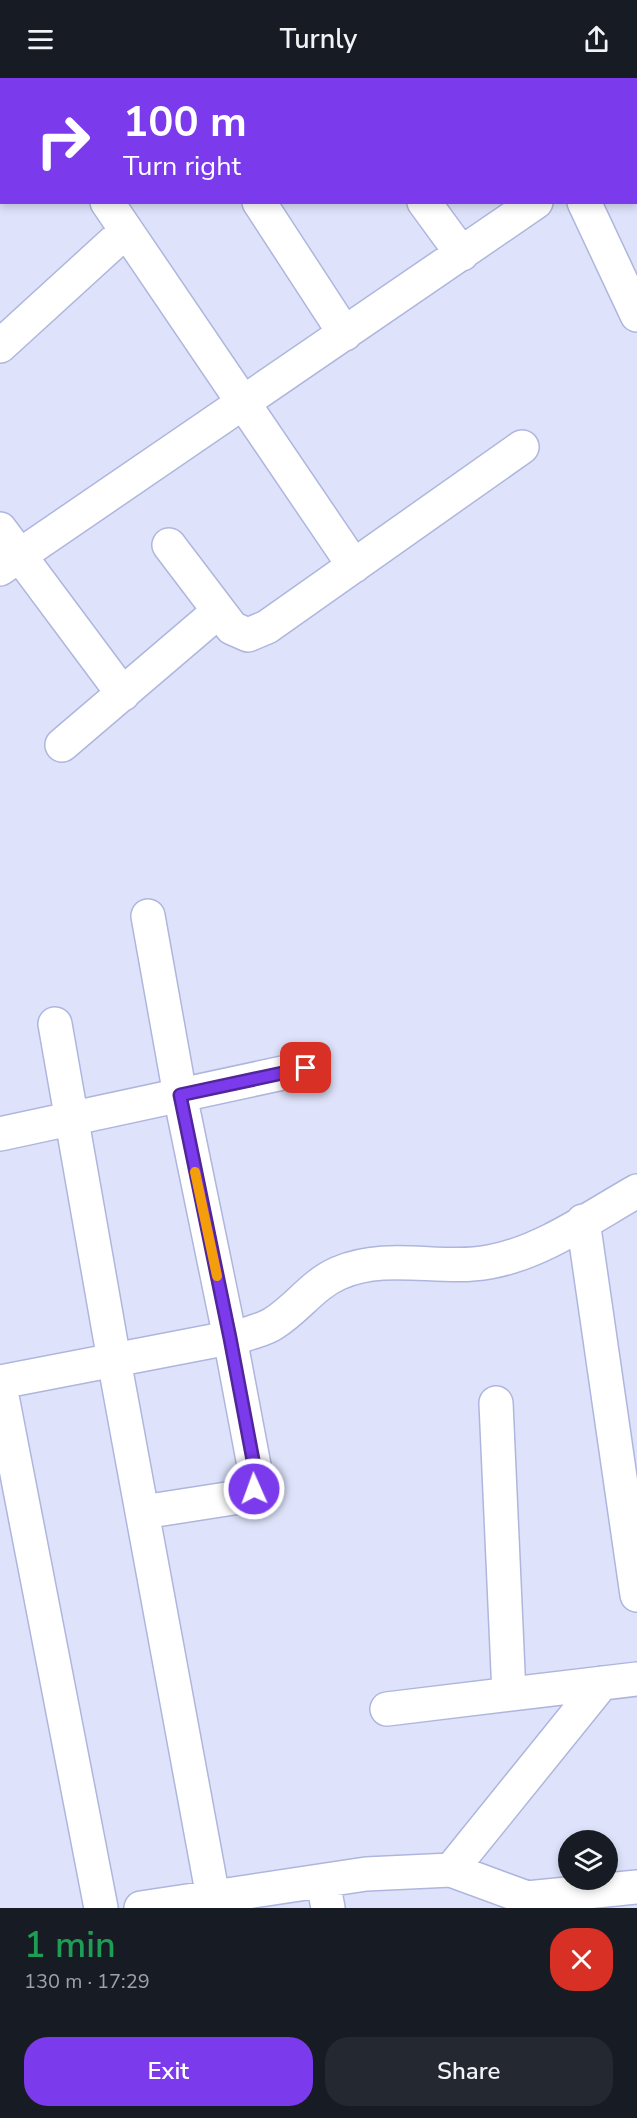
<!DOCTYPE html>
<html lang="en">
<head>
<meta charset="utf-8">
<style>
  :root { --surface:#171b24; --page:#242831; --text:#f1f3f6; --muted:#9ea1a6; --accent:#7c3aed }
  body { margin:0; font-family:"Nunito Sans",sans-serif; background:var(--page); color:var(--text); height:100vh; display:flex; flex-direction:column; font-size:22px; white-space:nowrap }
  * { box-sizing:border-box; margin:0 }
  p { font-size:20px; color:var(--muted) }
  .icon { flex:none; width:33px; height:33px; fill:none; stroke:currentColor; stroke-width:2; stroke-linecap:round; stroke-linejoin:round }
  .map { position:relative; height:1830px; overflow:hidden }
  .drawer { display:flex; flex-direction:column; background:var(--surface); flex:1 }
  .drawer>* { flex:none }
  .banner { position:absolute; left:0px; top:0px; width:638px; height:126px; box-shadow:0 3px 9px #0003; background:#7c3aed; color:#fff; overflow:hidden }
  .buttons { position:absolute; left:558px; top:1752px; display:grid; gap:12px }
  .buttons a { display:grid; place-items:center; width:60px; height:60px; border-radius:50%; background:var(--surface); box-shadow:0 3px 9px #0003; font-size:30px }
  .pin { position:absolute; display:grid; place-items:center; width:51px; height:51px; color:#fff; margin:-26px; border-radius:12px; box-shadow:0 3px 9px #0006 }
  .me { position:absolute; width:66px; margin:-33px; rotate:358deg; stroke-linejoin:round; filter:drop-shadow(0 0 4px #0008) }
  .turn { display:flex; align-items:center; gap:21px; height:126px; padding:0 24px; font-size:27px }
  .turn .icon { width:78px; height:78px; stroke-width:2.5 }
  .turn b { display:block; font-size:42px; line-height:51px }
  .round { display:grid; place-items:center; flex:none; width:63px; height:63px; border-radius:24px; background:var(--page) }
  .headline { display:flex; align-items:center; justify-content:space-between; height:102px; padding:0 24px }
  h1 { font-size:36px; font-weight:600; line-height:45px; color:#1e9e55 }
  .action { display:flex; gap:12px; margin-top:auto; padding:12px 24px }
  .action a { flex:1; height:69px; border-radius:24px; background:var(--accent); color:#fff; font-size:24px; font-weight:600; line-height:69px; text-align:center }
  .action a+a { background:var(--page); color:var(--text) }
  header { display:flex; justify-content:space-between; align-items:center; height:78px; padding:0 24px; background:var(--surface); font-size:27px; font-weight:600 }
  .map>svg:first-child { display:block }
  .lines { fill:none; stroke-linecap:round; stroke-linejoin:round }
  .minor-casing { stroke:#afb6dd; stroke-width:36 }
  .minor { stroke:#fff; stroke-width:33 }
  .route-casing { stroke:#51269a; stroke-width:15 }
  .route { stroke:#7c3aed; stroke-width:10 }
  .slow { stroke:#f59e0b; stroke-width:10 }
</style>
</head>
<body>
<header><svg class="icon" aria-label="menu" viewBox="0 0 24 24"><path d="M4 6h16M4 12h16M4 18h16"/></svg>Turnly<svg class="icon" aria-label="share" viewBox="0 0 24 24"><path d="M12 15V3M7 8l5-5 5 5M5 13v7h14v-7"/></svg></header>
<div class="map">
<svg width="637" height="1830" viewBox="0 0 637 1830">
  <rect width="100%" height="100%" fill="#dee3fb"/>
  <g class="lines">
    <g class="minor-casing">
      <path id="minor" d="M23,0L24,2
        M177,0L178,2
        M332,0L334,2
        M525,0L526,2
        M636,65L637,64
        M107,124L354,488
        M259,124L345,256
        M424,124L462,176
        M584,124L637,237
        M0,268L126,153
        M0,451L123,616
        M169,467L232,550L248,557L267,549L522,369
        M0,491L536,124
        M62,667L219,533
        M55,946L114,1282L215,1830
        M0,1056L306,990
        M583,1143L637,1517
        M0,1304L244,1257C254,1253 266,1251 274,1245C298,1230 313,1206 339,1195C387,1174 440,1193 489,1184C541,1175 591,1139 637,1113
        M0,1308L101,1830
        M496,1325L509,1616
        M143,1434L246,1418L254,1411L256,1398L230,1260L180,1017L148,838
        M387,1631L637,1601
        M451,1792L602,1605
        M323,1803L328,1830
        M527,1820L637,1809
        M141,1830L366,1796L451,1792L527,1820L548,1830"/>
    </g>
    <use href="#minor" class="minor"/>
  </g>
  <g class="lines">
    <g class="route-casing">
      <path id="route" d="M254,1411L256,1398L230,1260L180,1017L306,990"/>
    </g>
    <use href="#route" class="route"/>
    <path class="slow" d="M195,1094L217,1198"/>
  </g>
</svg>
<div class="buttons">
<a><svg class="icon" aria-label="layers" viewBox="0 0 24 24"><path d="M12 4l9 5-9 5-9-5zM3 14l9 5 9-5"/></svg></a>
</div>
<div class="pin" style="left:306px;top:990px;background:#d93025"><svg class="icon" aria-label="arrive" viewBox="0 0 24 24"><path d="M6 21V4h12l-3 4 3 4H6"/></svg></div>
<svg class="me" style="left:254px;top:1411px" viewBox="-20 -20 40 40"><circle r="17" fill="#7c3aed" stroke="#fff" stroke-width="3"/><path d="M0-11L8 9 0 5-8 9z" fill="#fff"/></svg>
<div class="banner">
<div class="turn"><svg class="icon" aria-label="right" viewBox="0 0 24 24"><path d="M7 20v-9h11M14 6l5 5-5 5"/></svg><div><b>100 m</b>Turn right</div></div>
</div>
</div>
<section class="drawer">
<div class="headline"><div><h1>1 min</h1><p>130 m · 17:29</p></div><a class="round" style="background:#d93025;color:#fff"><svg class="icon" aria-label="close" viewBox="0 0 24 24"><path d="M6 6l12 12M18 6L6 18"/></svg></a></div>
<div class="action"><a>Exit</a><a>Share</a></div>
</section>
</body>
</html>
